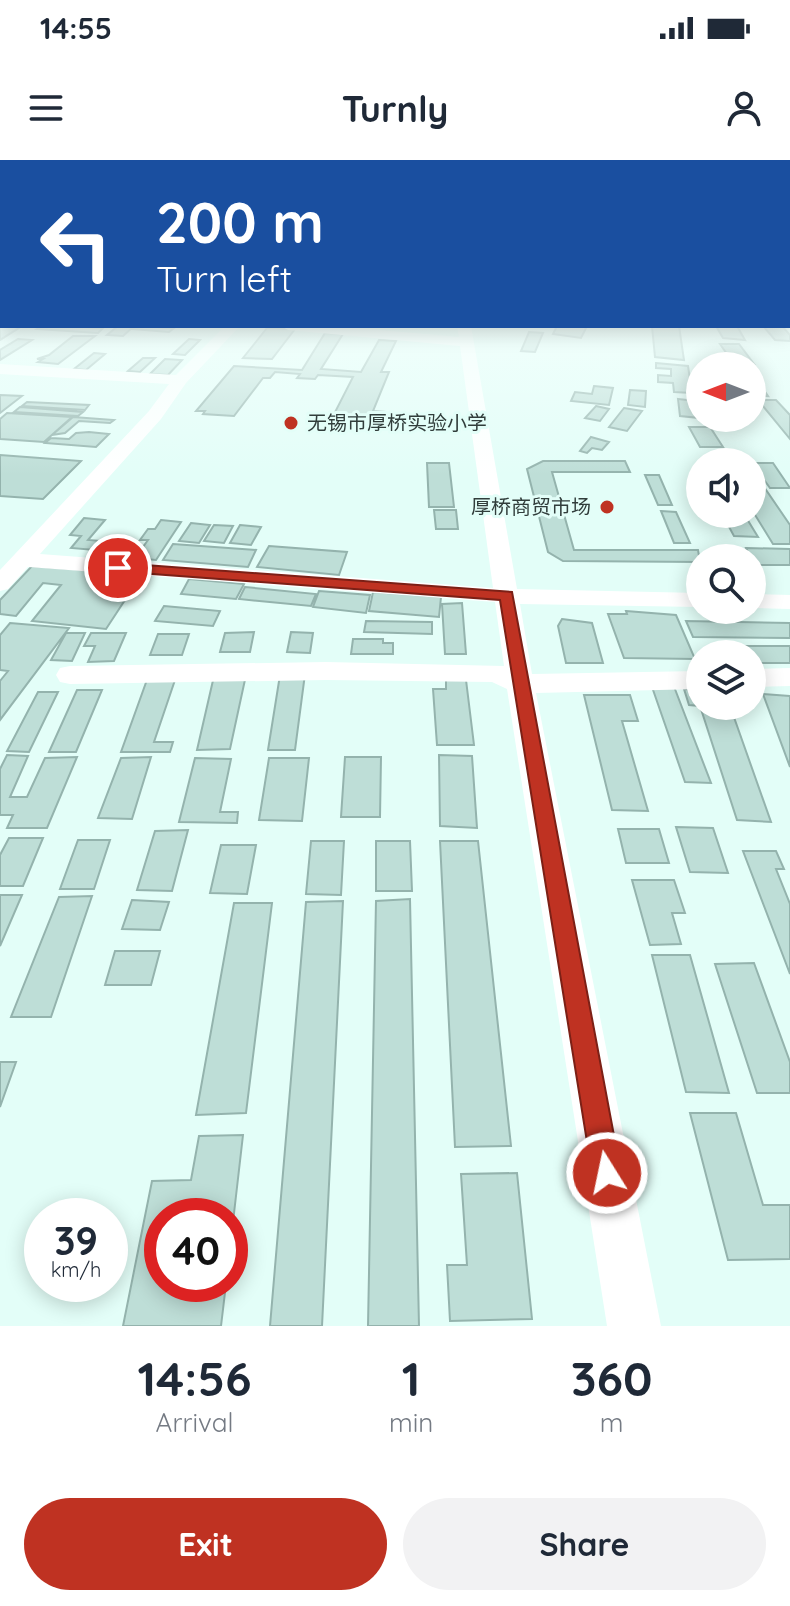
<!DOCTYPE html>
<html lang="en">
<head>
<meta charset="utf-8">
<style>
  :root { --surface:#fff; --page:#f2f2f3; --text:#1f2937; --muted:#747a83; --accent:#bf3222 }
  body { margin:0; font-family:Quicksand,"Noto Sans SC",sans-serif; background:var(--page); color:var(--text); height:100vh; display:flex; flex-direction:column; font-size:30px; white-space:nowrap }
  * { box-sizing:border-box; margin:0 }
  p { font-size:26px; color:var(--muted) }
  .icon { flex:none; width:44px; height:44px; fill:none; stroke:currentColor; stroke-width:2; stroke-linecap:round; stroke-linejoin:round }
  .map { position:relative; height:1166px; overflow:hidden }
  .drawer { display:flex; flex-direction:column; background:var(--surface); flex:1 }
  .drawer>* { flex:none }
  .guide { position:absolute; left:0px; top:0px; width:790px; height:168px; box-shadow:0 4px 20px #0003; background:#1a4fa0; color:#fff; overflow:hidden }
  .needle { width:52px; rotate:270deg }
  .controls { position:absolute; left:686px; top:192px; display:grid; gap:16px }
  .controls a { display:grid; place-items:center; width:80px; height:80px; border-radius:50%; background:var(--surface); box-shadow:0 4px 20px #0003; font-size:40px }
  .speed { position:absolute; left:24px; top:1038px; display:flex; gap:16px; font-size:40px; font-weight:700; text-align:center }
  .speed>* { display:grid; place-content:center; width:104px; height:104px; border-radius:50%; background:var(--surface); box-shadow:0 4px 20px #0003; line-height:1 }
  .speed small { font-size:20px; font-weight:400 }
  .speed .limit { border:12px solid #d22; background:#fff; color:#111 }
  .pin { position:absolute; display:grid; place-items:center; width:68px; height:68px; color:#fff; margin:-34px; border:4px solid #fff; border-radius:50%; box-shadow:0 2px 8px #0007 }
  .me { position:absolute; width:88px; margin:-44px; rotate:350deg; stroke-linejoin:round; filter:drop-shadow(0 0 6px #0008) }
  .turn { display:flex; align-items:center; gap:28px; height:168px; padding:0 24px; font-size:36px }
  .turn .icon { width:104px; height:104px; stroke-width:2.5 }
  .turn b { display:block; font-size:56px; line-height:68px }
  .eta { display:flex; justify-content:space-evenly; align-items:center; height:136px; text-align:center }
  .eta b { font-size:48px; font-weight:800; line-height:56px }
  .primary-button { display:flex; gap:16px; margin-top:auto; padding:16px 24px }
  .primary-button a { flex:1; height:92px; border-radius:48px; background:var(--accent); color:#fff; font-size:32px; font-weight:800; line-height:92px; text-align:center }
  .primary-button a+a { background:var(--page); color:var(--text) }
  .status { display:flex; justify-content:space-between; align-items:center; height:56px; padding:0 40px; background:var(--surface); direction:ltr }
  .status svg { height:22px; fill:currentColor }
  header { display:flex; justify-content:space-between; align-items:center; height:104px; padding:0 24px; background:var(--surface); font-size:36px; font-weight:800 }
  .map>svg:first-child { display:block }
  .building { fill:#beded7; stroke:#94b3ad; stroke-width:2 }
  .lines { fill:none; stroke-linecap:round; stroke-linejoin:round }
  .minor { fill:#fff; fill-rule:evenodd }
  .route { fill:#bf3222; stroke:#7c2016; stroke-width:2 }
  .poi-dot { fill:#bf3222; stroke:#e3fef8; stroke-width:3 }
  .labels { text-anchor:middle; stroke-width:6; stroke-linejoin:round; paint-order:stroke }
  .far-poi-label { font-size:20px; fill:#313d3b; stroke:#e3fef8; text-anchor:start }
</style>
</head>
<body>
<div class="status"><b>14:55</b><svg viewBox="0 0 49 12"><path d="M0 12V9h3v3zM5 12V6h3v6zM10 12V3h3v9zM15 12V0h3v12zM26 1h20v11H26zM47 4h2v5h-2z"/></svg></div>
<header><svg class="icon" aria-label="menu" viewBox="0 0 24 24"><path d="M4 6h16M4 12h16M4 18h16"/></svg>Turnly<svg class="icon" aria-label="person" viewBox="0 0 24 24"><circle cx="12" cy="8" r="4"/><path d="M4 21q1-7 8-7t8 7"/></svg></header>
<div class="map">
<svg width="790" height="1166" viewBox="0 0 790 1166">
  <rect width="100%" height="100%" fill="#e3fef8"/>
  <path class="building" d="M0,161L2,166H22L0,180Z
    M35,166H67L103,168L98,173L37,169L42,166Z
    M118,166H134L123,176L107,175Z
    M136,166L174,168L169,172L132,169Z
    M557,166H587L581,178L553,174Z
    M652,166H679L684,200L655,197Z
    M716,166H737L745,180L723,178Z
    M763,166H782L790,175V181L775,180Z
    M267,168L295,169L272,199L243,198Z
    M529,172L543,173L535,192L521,191Z
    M325,173L343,174L321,209L361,212L379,180L396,181L381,212H389L373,251L385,252L381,263L331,260L353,217L318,215L315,219L297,218L300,214L275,212L270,218H263L234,256L203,254L205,251H196L234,206L302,210Z
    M73,176H95L58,204L38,202L43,199H37L49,195Z
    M18,179L32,180L0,200V190Z
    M189,179L200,180L185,195L173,194Z
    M720,184H739L754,204H734Z
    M94,193L105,194L86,210L74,209Z
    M143,198H155L140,212L128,211Z
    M165,199L182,200L168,215L150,214Z
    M656,203L688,206L692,233L674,232L673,223L658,222V215L671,216V209L656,208Z
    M752,213L768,236L752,235Z
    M594,226L613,228L609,245L571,241L575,232L592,234Z
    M630,230L646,231L645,247L628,245Z
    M0,235L22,236L0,253Z
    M678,239L696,241L700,258L680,256Z
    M758,240H776L790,255V279Z
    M27,242L89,245L85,250L22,246Z
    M596,246L609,249L600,261L585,258Z
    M20,247L83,252L78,256L14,252Z
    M624,248L642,251L627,271L609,267Z
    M7,253L72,257L44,282L0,279V259Z
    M73,257L114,260L110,263L79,261L65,273L52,275Z
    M689,267H710L723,287H700Z
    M89,272L109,274L96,287L45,283L51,278L69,279L76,273Z
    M591,277L609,282L602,290L592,288L587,293L580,291Z
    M0,295L81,301L43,339L0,336Z
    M543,301H625L630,312H552L574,390H698L700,402L563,401L548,392L527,309Z
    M427,303H449L454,347H429Z
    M752,303H773L790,328H770Z
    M645,315H659L672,345H658Z
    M752,324H762L790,365V384H773L752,350Z
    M434,350H456L458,369H436Z
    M661,351L676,352L690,383H674Z
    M722,354H744L758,377L734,376Z
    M84,358L105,360L88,380L102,381L95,390L71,388L81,376L70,375Z
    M161,360L181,362L156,400L135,398L148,380H140L148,369H155Z
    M191,363L210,365L199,383L179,381Z
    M214,365L233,366L224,383L204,381Z
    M240,365L261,367L251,385L230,383Z
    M173,384L256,390L248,407L163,400Z
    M269,386L347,392L339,415L257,407Z
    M746,388L790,389V405H754Z
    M32,406L142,414L106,469L32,461L61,425L43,423L16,456L0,454V440Z
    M189,419L244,424L236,439L181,434Z
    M245,427L316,434L311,446L239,439Z
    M319,431L370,435L366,453L313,447Z
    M373,432L441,437L439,457L369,451Z
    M462,443L466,494H445L442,444Z
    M164,446L220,451L213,466L155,461Z
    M626,451L676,455L695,499L624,498L608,454H627Z
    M562,459L592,463L603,503H566L558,466Z
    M366,461L432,462V474L364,472Z
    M686,461L790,463V478L693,477Z
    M10,463L69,468L0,560V521L8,511L0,510V475Z
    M254,472L250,492H220L225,473Z
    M291,472L313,473L310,493L287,492Z
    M66,473H85L72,501L51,500Z
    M91,473H126L114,501L88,502L95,486H84Z
    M158,474H189L182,495H150Z
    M353,479H383V483H393V494H351Z
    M726,486H790V503H752V494H730Z
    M305,514L295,590H268L280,515Z
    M246,515L230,589L197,590L214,516Z
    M148,517H176L154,582H173L170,592H121Z
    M446,520H466L474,585H437L433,529H446Z
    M651,524H673L711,623L685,622Z
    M684,529L700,530V546H730L771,662L737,660L700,546L689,545Z
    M77,530H102L76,592H49Z
    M38,532H58L29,592L7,591Z
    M763,534L790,536V607Z
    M584,535H630L638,561H622L648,651L612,650Z
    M7,595L28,596L10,637H27L45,598L77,597L47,668H7L13,655H0V609Z
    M439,595L472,596L477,668L440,666Z
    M151,597L132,659L98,658L121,598Z
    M345,597H381L380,657H341Z
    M195,598L231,599L220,652H238L237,663L179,662Z
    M269,598H309L302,661L259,660Z
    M676,667L713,668L728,713L690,712Z
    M618,669H659L669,703H626Z
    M188,670L172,731L137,730L155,671Z
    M9,678H43L23,726H0V695Z
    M78,680H110L94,729H60Z
    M311,681H344L341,735L306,734Z
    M376,681H410L412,731H376Z
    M440,681H478L511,986L455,987Z
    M221,685H256L247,734L210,733Z
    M743,691H776L784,709H776L790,744V814Z
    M632,720H674L685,753H672L681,784L650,785Z
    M0,735H22L0,786Z
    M92,736L51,857H11L59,737Z
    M410,739L419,1166H368L376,741Z
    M132,740L169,742L160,770L122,769Z
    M343,741L322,1166H270L306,742Z
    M234,743H272L246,953L196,955Z
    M115,791H160L151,825H105Z
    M652,795H690L729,933L686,932Z
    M754,803L790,902V933H757L715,804Z
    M0,902H16L0,947Z
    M690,953H736L763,1045H790V1099L728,1100Z
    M243,975L230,1088V1056H162V1124H226L221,1166H123L152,1021L191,1020L199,976Z
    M517,1013L532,1159L450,1161L447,1105H467L461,1014Z"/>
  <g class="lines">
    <path class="minor" d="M225,166H240L186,223L161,259L40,394L493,428L460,186L288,170L281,166H334L459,177L457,166H471L517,429L700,433V447L520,444L532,514L700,511V529L536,533L661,1166H607L507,529L492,522L326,520L70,524L60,522L56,515L60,508L70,506L326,502L504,506L495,442L28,407L8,429L0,431V410L149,251L169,224L0,214V204L176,215Z
      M752,434L790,435V449L752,448Z
      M790,508V526L752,527V509Z"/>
  </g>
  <linearGradient id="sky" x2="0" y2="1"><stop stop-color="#9ba8c4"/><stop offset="0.48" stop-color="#f2fffc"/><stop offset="1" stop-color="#f2fffc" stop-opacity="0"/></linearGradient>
  <rect width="790" height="315" fill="url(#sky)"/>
  <path class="route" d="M118,403L512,432L621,1013L617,1023L607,1027L597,1023L592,1013L500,440L113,411V405Z"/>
  <g class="poi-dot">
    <circle cx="291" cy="263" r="8"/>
    <circle cx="607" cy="347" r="8"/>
  </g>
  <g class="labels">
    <g class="far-poi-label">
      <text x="307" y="270">无锡市厚桥实验小学</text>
      <text x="591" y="354" text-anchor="end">厚桥商贸市场</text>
    </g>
  </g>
</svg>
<div class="controls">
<a><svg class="needle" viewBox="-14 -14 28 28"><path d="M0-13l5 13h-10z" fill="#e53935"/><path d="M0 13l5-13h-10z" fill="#747a83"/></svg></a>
<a><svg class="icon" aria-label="sound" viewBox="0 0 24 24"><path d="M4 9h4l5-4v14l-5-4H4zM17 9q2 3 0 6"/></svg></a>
<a><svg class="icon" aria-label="search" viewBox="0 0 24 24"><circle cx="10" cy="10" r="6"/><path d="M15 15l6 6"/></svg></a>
<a><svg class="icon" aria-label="layers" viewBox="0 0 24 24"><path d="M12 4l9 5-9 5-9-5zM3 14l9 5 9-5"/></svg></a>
</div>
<div class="speed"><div>39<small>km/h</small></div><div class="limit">40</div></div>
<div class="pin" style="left:118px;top:408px;background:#d93025"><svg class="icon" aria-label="arrive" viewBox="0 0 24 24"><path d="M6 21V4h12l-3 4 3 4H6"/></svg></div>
<svg class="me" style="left:607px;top:1013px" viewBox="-20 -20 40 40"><circle r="17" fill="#bf3222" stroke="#fff" stroke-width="3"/><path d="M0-11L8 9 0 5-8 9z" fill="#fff"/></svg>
<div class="guide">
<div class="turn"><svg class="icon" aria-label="left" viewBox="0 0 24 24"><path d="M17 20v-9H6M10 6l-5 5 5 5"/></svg><div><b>200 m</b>Turn left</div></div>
</div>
</div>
<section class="drawer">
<div class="eta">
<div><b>14:56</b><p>Arrival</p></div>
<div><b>1</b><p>min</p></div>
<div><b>360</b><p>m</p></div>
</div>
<div class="primary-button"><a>Exit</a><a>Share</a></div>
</section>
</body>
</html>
